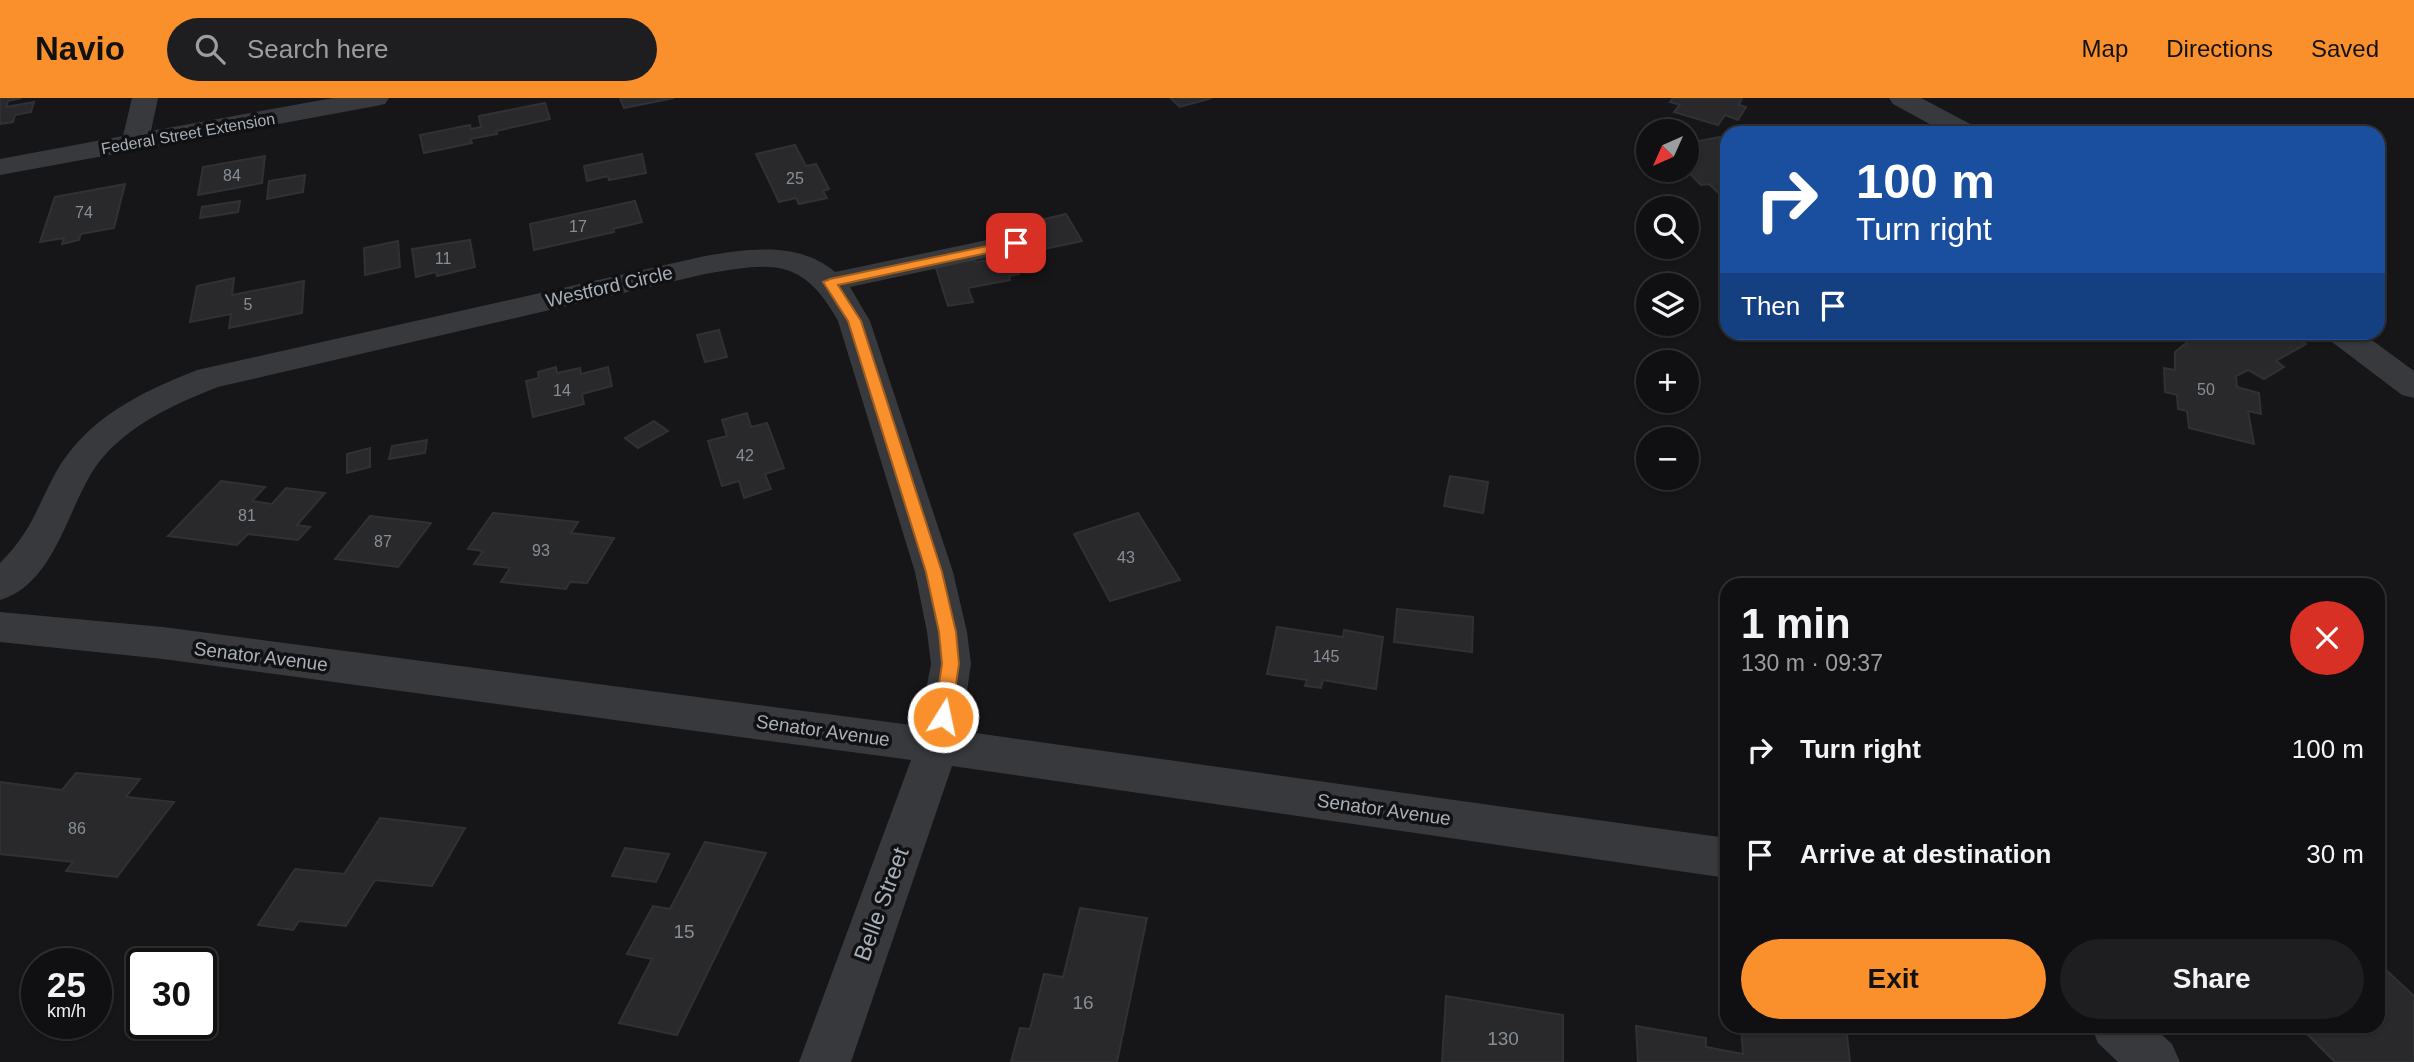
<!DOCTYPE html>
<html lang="en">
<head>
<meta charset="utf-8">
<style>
  :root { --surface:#101012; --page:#1e1e20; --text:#f1f3f6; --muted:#9c9d9f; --line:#303032; --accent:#fa902c }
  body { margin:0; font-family:Arial,sans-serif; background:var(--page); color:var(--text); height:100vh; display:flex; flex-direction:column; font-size:26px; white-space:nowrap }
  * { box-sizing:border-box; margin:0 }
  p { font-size:23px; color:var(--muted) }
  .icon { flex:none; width:38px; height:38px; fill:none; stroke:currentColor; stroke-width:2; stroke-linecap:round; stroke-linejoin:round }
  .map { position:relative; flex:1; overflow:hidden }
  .panel { position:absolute; left:1720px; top:480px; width:665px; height:455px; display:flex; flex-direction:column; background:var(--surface); border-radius:21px; box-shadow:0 2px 5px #0004,0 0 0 2px var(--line) }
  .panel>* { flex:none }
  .banner { position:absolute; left:1720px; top:28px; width:665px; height:214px; border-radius:21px; box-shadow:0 2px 5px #0004,0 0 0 2px var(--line); background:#1a4fa0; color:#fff; overflow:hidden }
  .needle { width:46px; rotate:225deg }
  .tools { position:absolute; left:1636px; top:21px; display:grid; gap:14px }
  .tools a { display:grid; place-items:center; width:63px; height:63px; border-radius:50%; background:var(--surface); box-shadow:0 2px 5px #0004,0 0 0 2px var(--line); font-size:35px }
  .speed { position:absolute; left:21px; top:850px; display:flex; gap:14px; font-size:35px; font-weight:700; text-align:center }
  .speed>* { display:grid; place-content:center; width:91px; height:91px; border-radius:50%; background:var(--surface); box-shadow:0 2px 5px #0004,0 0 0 2px var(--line); line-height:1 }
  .speed small { font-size:18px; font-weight:400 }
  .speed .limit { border:4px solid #111; border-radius:10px; background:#fff; color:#111 }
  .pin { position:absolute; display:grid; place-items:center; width:60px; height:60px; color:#fff; margin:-30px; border-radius:14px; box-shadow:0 4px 10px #0006 }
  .me { position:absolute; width:77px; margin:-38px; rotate:10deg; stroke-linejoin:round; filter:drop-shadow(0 0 5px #0008) }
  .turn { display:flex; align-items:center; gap:24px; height:147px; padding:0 21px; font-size:32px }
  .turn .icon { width:91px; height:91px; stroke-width:2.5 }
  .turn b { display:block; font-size:49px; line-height:60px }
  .then { display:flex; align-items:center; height:66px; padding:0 21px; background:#0003; gap:14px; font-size:26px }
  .round { display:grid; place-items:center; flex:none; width:74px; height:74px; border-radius:37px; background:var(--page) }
  .summary { display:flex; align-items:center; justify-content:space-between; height:119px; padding:0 21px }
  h1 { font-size:42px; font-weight:800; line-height:52px }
  .action { display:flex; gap:14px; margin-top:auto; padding:14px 21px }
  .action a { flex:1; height:80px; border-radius:42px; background:var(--accent); color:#111; font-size:28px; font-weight:800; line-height:80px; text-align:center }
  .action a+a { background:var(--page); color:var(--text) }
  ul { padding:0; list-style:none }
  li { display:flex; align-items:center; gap:21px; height:105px; padding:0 21px }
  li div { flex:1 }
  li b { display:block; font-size:26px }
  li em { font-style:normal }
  header { display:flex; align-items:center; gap:42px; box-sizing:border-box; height:98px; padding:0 35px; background:var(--accent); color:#111 }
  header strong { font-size:33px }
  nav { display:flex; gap:38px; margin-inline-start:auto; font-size:24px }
  .search { width:490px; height:63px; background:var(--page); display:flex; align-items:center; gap:18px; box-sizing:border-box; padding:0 24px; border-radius:38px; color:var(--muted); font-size:26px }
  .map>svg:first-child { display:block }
  .building { fill:#29292c; stroke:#303134; stroke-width:2 }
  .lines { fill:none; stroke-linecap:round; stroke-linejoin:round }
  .minor { fill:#37393d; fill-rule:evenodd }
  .route { fill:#fa902c; stroke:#a25e1d; stroke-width:2 }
  .labels { text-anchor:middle; stroke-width:7; stroke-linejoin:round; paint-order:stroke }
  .far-street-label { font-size:16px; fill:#a7b0b9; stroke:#111113 }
  .number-label { font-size:16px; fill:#878e95 }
  .street-label { font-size:19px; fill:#a7b0b9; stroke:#111113 }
  .near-number-label { font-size:19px; fill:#878e95 }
  .near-street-label { font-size:23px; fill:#a7b0b9; stroke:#111113 }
</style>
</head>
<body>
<header>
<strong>Navio</strong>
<div class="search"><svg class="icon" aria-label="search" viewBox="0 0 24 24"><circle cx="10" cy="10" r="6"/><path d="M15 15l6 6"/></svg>Search here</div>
<nav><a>Map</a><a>Directions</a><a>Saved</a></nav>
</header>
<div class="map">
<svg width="2414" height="964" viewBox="0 0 2414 964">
  <rect width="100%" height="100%" fill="#161618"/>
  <path class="building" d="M0,0H22L8,3L6,9L34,4L31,14L15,17L13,24L0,26Z
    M620,0H674L624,10Z
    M1170,0H1212L1180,9Z
    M1673,0H1742L1739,7L1746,9L1738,22L1725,17L1718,27L1674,14L1680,7L1670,4Z
    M545,5L550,21L496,33L497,36L470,41L472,45L424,55L420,37L470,27L471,31L481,29L479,18Z
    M1720,39L1727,45V103L1709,86L1701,87L1686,72L1690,67L1687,64V45Z
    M795,47L806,68L816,66L829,91L823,93L827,100L799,106L796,100L779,104L756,56Z
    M642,56L646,75L609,82L608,78L587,83L584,68Z
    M265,58L262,85L198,97L203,69Z
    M305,77L303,94L267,101L269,83Z
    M125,86L114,130L81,136L79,142L62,146L64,140L40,144L55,99Z
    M240,103L238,114L200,120L202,109Z
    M635,103L642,124L613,131L614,134L534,152L530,126Z
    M1066,116L1082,143L1039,152L1024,126Z
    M470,142L475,169L437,178L436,174L416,179L412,151Z
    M398,143L400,169L365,177L364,150Z
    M973,160L975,164L998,160L1002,170L1016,168L1019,176L1009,178L1010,182L968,190L973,204L948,208L935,167Z
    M234,180L232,197L304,183L302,215L229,230L231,216L190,224L197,188Z
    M719,232L727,259L705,264L697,237Z
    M2189,234H2285L2306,246L2276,263L2284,269L2264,281L2248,272L2236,278L2237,289L2259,295L2261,316L2248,313L2254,346L2189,330L2187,313L2178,311L2177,297L2165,294L2164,270L2175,272V254L2191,241L2185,237Z
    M556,269L557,275L580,270L581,276L608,269L612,288L582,296L584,306L533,319L526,283L539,280L538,274Z
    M747,315L751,329L767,325L784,370L765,376L771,391L744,400L739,383L722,388L708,343L727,338L722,322Z
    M654,323L668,333L638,350L625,340Z
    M427,342L425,355L389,361L392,348Z
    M370,350V369L347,375V356Z
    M1450,378L1488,384L1483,415L1444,408Z
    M221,383L265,389L252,403L272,406L286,390L325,395L297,427L310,429L298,442L248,436L237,447L168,438Z
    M493,415L578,424L571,435L614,440L587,485L570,484L566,491L501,484L510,470L474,466L483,453L468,451Z
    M1138,415L1180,482L1110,503L1074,436Z
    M370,418L431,425L398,469L335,461Z
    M1397,511L1473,519L1472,554L1394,544Z
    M1277,529L1343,539L1344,532L1383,539L1376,591L1323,582L1321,590L1305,588L1307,582L1267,576Z
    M76,675L140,681L126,699L174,704L117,779L66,773L73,764L0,756V684L62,692Z
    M380,720L465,730L432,788L375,782L346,828L299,823L293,832L258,827L295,771L344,776Z
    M705,744L766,755L677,937L619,925L652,861L627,856L653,808L670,811Z
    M625,750L669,756L656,784L612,778Z
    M1080,810L1147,820L1117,964H1011L1020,930L1030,931L1044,876L1063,879Z
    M2386,872L2414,898V964H2335L2299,928H2378V875Z
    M1446,898L1563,917V964H1442Z
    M1636,928L1706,940V949L1743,956L1741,928H1796L1847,937L1850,964H1638Z"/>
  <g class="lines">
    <path class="minor" d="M132,0H158L151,33L333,0H389L385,6L376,8L0,77V61L123,38Z
      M1889,0H1921L1976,29L1979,35H1946L1893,6Z
      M1016,136L1027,139L1031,145L1027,151L850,189L870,223L953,474L967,534L971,566L961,633L1727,740V780L952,668L851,964H799L911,662L163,561L0,544V514L163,529L919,628L931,566L927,534L915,474L838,223C802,158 771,165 705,176L218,289C177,305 134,324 104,358C68,398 60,484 0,502V465C32,433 36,411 56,374C87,320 141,294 197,272L705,158C748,151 799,143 835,174Z
      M2323,234H2361L2414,273V300L2402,297L2328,241Z
      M2091,928H2152L2172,946L2180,964H2118L2098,945Z"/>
  </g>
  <path class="route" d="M1016,142L1022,145L1020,148L838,187L861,223L942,474L956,534L959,566L951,619L949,624H937L934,619L942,566L939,534L926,474L848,223L823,184L830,181Z"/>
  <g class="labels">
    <g class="far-street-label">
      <text transform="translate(188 35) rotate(-10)" y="6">Federal Street Extension</text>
    </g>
    <g class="number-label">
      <text x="232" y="83">84</text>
      <text x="795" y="86">25</text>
      <text x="84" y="120">74</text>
      <text x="578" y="134">17</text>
      <text x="443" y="166">11</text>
      <text x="248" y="212">5</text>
      <text x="2206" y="297">50</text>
      <text x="562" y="298">14</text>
      <text x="745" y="363">42</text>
      <text x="247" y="423">81</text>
      <text x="383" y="449">87</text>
      <text x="541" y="458">93</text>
      <text x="1126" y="465">43</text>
      <text x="1326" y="564">145</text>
      <text x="77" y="736">86</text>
    </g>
    <g class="street-label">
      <text transform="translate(609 188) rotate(-13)" y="7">Westford Circle</text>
      <text transform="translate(261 558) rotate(7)" y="7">Senator Avenue</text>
      <text transform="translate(823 632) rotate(8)" y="7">Senator Avenue</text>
      <text transform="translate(1384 711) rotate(8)" y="7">Senator Avenue</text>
    </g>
    <g class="near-number-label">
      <text x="684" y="840">15</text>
      <text x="1083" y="911">16</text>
      <text x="1503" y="947">130</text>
    </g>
    <g class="near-street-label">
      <text transform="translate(881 806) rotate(-70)" y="8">Belle Street</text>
    </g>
  </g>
</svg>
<div class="tools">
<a><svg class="needle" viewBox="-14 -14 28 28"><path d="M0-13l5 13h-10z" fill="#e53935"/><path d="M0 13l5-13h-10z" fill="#9c9d9f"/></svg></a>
<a><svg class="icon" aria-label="search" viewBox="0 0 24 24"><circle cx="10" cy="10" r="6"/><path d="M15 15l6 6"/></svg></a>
<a><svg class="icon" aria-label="layers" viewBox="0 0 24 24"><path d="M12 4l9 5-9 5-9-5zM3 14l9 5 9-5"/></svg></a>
<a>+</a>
<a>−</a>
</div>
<div class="speed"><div>25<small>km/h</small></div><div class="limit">30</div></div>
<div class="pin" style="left:1016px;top:145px;background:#d93025"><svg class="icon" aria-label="arrive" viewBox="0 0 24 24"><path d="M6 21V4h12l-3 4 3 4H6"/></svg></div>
<svg class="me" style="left:943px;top:619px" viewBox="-20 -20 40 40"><circle r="17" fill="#fa902c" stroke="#fff" stroke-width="3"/><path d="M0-11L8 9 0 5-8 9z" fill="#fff"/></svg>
<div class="banner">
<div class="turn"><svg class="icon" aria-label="right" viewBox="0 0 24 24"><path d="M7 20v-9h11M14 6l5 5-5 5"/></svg><div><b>100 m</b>Turn right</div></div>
<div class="then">Then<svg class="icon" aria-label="arrive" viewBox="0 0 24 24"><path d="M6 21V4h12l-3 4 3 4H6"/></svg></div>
</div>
<section class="panel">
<div class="summary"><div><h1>1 min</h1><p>130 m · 09:37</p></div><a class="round" style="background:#d93025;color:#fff"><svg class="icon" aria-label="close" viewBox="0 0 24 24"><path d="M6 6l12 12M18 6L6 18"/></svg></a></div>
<ul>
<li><svg class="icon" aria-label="right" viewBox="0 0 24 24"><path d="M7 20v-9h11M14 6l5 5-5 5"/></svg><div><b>Turn right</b></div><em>100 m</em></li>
<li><svg class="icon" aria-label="arrive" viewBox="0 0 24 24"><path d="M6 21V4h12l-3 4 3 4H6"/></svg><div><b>Arrive at destination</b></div><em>30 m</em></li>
</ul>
<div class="action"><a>Exit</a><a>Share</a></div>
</section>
</div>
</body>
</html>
